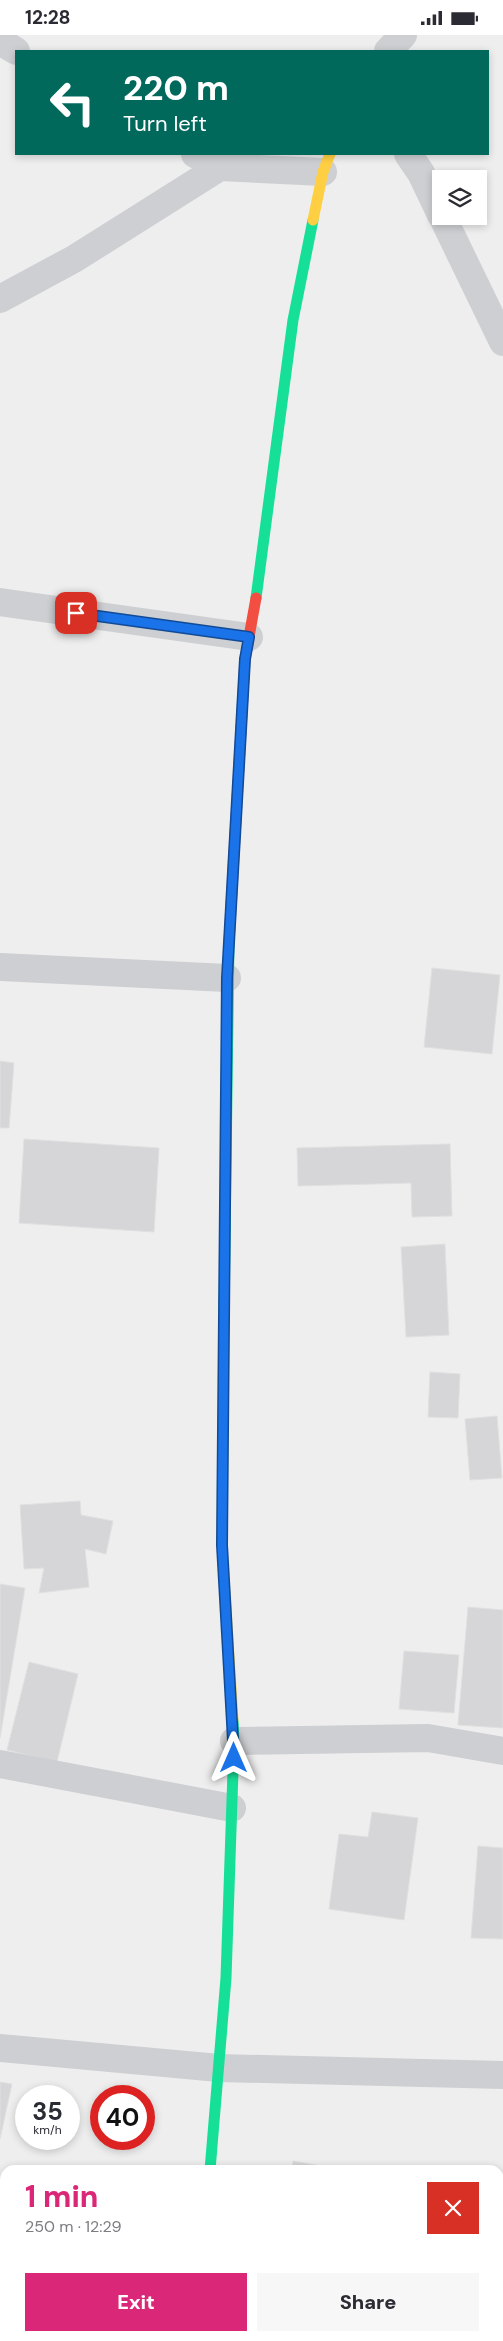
<!DOCTYPE html>
<html lang="en">
<head>
<meta charset="utf-8">
<style>
  :root { --surface:#fff; --page:#f7f7f7; --text:#2b2b33; --muted:#7c7c81; --accent:#db2777 }
  body { margin:0; font-family:"DM Sans",sans-serif; background:var(--page); color:var(--text); height:100vh; display:flex; flex-direction:column; font-size:19px; white-space:nowrap }
  * { box-sizing:border-box; margin:0 }
  p { font-size:16px; color:var(--muted) }
  .icon { flex:none; width:28px; height:28px; fill:none; stroke:currentColor; stroke-width:2; stroke-linecap:round; stroke-linejoin:round }
  .map { position:relative; flex:1; overflow:hidden }
  .panel { position:absolute; left:0px; top:2130px; width:504px; height:176px; display:flex; flex-direction:column; background:var(--surface); border-radius:15px 15px 0 0; box-shadow:0 2px 8px #0003 }
  .panel>* { flex:none }
  .hud { position:absolute; left:15px; top:15px; width:474px; height:105px; border-radius:0px; box-shadow:0 2px 8px #0003; background:#00695c; color:#fff; overflow:hidden }
  .buttons { position:absolute; left:432px; top:135px; display:grid; gap:10px }
  .buttons a { display:grid; place-items:center; width:55px; height:55px; border-radius:0px; background:var(--surface); box-shadow:0 2px 8px #0003; font-size:25px }
  .speed { position:absolute; left:15px; top:2050px; display:flex; gap:10px; font-size:25px; font-weight:700; text-align:center }
  .speed>* { display:grid; place-content:center; width:65px; height:65px; border-radius:50%; background:var(--surface); box-shadow:0 2px 8px #0003; line-height:1 }
  .speed small { font-size:12px; font-weight:400 }
  .speed .limit { border:8px solid #d22; background:#fff; color:#111 }
  .pin { position:absolute; display:grid; place-items:center; width:42px; height:42px; color:#fff; margin:-21px; border-radius:10px; box-shadow:0 2px 8px #0006 }
  .me { position:absolute; width:55px; margin:-28px; rotate:0deg; stroke-linejoin:round; filter:drop-shadow(0 0 4px #0008) }
  .turn { display:flex; align-items:center; gap:18px; height:105px; padding:0 25px; font-size:22px }
  .turn .icon { width:65px; height:65px; stroke-width:2.5 }
  .turn b { display:block; font-size:35px; line-height:42px }
  .round { display:grid; place-items:center; flex:none; width:52px; height:52px; border-radius:0px; background:var(--page) }
  .headline { display:flex; align-items:center; justify-content:space-between; height:85px; padding:0 25px }
  h1 { font-size:30px; font-weight:800; line-height:38px; color:var(--accent) }
  .button { display:flex; gap:10px; margin-top:auto; padding:10px 25px }
  .button a { flex:1; height:58px; border-radius:0px; background:var(--accent); color:#fff; font-size:20px; font-weight:800; line-height:58px; text-align:center }
  .button a+a { background:var(--page); color:var(--text) }
  .status { display:flex; justify-content:space-between; align-items:center; height:35px; padding:0 25px; background:var(--surface); direction:ltr }
  .status svg { height:14px; fill:currentColor }
  .map>svg:first-child { display:block }
  .building { fill:#d6d6d8; stroke:#e0e0e1 }
  .lines { fill:none; stroke-linecap:round; stroke-linejoin:round }
  .street { stroke:#cdcfd2; stroke-width:28 }
  .fast { stroke:#16e098; stroke-width:11 }
  .slow { stroke:#ffcf43; stroke-width:11 }
  .jam { stroke:#f24e42; stroke-width:11 }
  .route-casing { stroke:#114b97; stroke-width:12 }
  .route { stroke:#1a73e8; stroke-width:9 }
</style>
</head>
<body>
<div class="status"><b>12:28</b><svg viewBox="0 0 49 12"><path d="M0 12V9h3v3zM5 12V6h3v6zM10 12V3h3v9zM15 12V0h3v12zM26 1h20v11H26zM47 4h2v5h-2z"/></svg></div>
<div class="map">
<svg width="503" height="2306" viewBox="0 0 503 2306">
  <rect width="100%" height="100%" fill="#efeeee"/>
  <path class="building" d="M432,933L500,940L492,1019L424,1012Z
    M0,1026L14,1028L9,1093H0Z
    M24,1104L159,1113L154,1197L19,1188Z
    M450,1109L452,1181L412,1182L411,1148L298,1151L297,1113Z
    M445,1209L449,1300L406,1302L401,1212Z
    M430,1337L460,1339L458,1383L428,1382Z
    M497,1381L502,1443L470,1445L465,1384Z
    M80,1466L81,1480L113,1486L106,1519L85,1514L89,1552L39,1558L44,1533L24,1534L20,1470Z
    M0,1549L25,1553L0,1703Z
    M468,1572L503,1575V1693L458,1690Z
    M404,1616L459,1620L454,1678L399,1674Z
    M29,1627L78,1639L57,1727L7,1715Z
    M372,1777L418,1783L404,1885L329,1874L339,1799L368,1802Z
    M478,1811L503,1813V1904L471,1903Z
    M0,2047L12,2049L0,2104Z
    M293,2126L343,2135H292Z
    M0,2151L5,2152V2192L0,2191Z
    M416,2301H468L467,2306H415Z"/>
  <g class="lines">
    <path class="street" d="M0,6L16,16
      M388,16L403,0
      M195,119L220,132L323,137
      M408,119L421,138L441,180
      M442,181L503,307
      M0,264L74,224L220,132
      M0,567L249,602
      M0,932L227,943
      M234,1706L428,1703L503,1716
      M0,1729L232,1773
      M0,2013L219,2033L503,2040
      M195,2306L196,2301"/>
    <path class="fast" d="M256,563L293,285L313,185
      M224,1279L229,908
      M210,2135L226,1943L234,1706L233,1685"/>
    <path class="slow" d="M313,185L323,137L330,119
      M224,1279L222,1510L233,1685"/>
    <path class="jam" d="M229,908L245,624L256,563"/>
  </g>
  <g class="lines">
    <g class="route-casing">
      <path id="route" d="M76,578L249,602L245,624L227,943L222,1510L234,1723"/>
    </g>
    <use href="#route" class="route"/>
  </g>
</svg>
<div class="buttons">
<a><svg class="icon" aria-label="layers" viewBox="0 0 24 24"><path d="M12 4l9 5-9 5-9-5zM3 14l9 5 9-5"/></svg></a>
</div>
<div class="speed"><div>35<small>km/h</small></div><div class="limit">40</div></div>
<div class="pin" style="left:76px;top:578px;background:#d93025"><svg class="icon" aria-label="arrive" viewBox="0 0 24 24"><path d="M6 21V4h12l-3 4 3 4H6"/></svg></div>
<svg class="me" style="left:234px;top:1723px" viewBox="-20 -20 40 40"><path d="M0-17L14 15 0 8-14 15z" fill="#1a73e8" stroke="#fff" stroke-width="4"/></svg>
<div class="hud">
<div class="turn"><svg class="icon" aria-label="left" viewBox="0 0 24 24"><path d="M17 20v-9H6M10 6l-5 5 5 5"/></svg><div><b>220 m</b>Turn left</div></div>
</div>
<section class="panel">
<div class="headline"><div><h1>1 min</h1><p>250 m · 12:29</p></div><a class="round" style="background:#d93025;color:#fff"><svg class="icon" aria-label="close" viewBox="0 0 24 24"><path d="M6 6l12 12M18 6L6 18"/></svg></a></div>
<div class="button"><a>Exit</a><a>Share</a></div>
</section>
</div>
</body>
</html>
